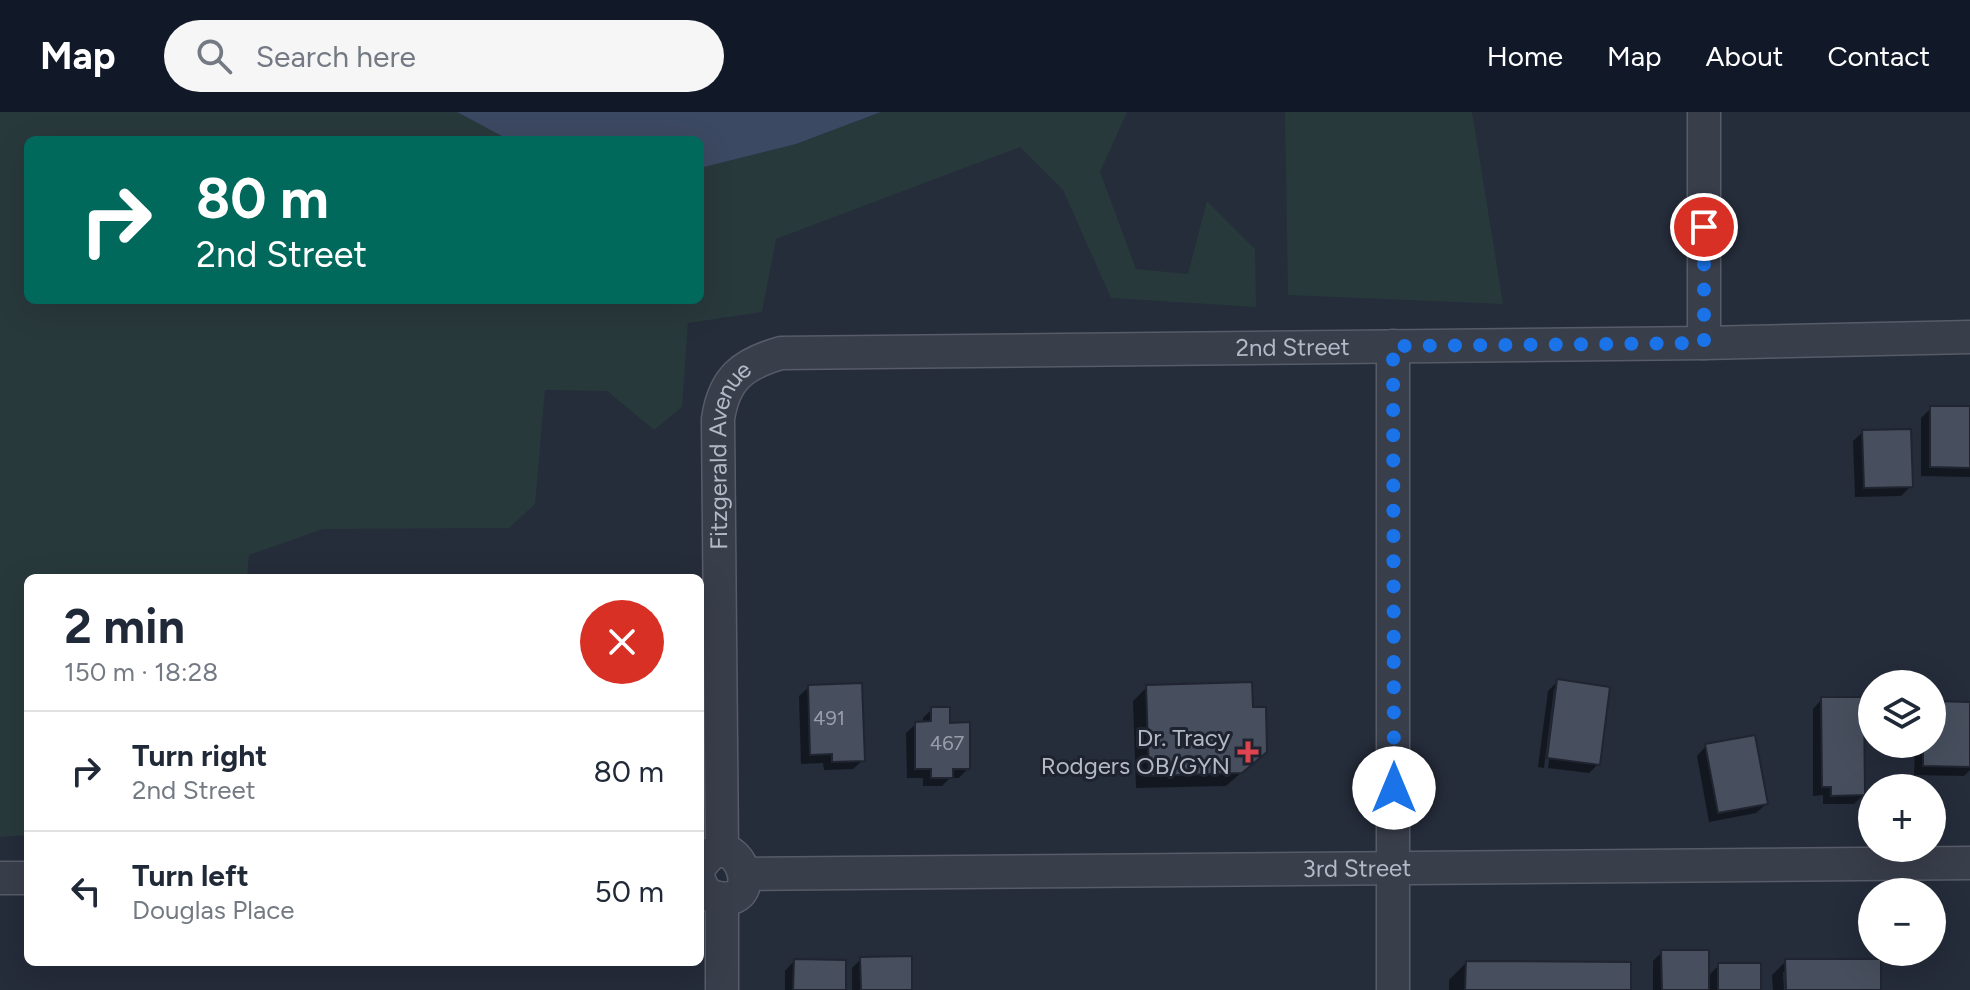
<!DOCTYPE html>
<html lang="en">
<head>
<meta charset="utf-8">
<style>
  :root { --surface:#fff; --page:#f6f6f7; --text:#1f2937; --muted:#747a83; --line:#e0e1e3; --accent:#111827 }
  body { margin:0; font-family:Figtree,sans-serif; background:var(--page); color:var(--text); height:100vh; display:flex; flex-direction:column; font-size:30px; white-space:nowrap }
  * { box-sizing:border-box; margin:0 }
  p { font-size:26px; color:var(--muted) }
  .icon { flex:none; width:44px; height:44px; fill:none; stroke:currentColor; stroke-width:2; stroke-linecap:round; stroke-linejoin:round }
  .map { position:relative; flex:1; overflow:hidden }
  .side { position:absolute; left:24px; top:462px; width:680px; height:392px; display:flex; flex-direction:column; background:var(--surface); border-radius:12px; box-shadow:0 8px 32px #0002 }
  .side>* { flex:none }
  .banner { position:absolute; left:24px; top:24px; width:680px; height:168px; border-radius:12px; box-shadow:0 8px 32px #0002; background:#00695c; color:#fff; overflow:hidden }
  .tools { position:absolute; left:1858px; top:558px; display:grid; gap:16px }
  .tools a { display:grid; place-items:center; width:88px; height:88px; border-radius:50%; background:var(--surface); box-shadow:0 8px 32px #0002; font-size:40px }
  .pin { position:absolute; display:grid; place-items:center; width:68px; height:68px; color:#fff; margin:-34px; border:4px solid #fff; border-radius:50%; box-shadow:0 2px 8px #0007 }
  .me { position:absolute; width:88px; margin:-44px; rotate:0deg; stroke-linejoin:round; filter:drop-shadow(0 0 6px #0008) }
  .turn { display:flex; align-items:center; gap:28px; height:168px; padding:0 40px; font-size:36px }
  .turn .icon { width:104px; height:104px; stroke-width:2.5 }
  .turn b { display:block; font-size:56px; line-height:68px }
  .round { display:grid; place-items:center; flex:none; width:84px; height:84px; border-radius:42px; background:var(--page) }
  .head { display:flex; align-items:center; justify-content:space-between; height:136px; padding:0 40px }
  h1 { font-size:48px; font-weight:700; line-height:60px }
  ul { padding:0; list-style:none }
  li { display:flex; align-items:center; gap:24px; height:120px; padding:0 40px; border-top:2px solid var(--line) }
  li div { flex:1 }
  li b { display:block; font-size:30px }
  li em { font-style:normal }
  header { display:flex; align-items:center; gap:48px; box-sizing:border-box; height:112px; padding:0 40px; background:var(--accent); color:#fff }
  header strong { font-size:38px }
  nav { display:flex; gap:44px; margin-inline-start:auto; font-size:28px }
  .search { width:560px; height:72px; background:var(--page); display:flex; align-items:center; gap:20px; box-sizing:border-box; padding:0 28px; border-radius:44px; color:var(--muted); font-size:30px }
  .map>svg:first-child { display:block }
  .green { fill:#28393c }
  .water { fill:#3c4962 }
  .shadow { fill:#0007 }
  .building { fill:#474f5e; stroke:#202531; stroke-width:2 }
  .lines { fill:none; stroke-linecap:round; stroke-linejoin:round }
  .minor-casing { stroke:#575c68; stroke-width:35 }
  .minor { stroke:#393e4b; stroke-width:32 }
  .route { stroke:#1a73e8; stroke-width:14; stroke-dasharray:0 25.2 }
  .health-dot { fill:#e0444e; stroke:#1e232f; stroke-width:3 }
  .labels { text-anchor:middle; stroke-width:6; stroke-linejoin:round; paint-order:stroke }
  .number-label { font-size:20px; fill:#999eac }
  .street-label { font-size:24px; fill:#b4b9c6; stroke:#1e232f }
  .poi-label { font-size:24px; fill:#b4b9c6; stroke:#1e232f; text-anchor:end }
</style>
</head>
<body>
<header>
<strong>Map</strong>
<div class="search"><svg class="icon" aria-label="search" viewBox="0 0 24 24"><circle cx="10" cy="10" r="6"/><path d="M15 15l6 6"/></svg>Search here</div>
<nav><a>Home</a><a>Map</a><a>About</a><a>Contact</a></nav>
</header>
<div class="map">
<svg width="1970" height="878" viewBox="0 0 1970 878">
  <rect width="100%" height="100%" fill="#252c3a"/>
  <path class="green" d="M0,0H457L509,28H28V188H700V56L796,32L881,0H1127L1100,60L1136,157L1188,162L1207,89L1255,137L1256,195L1111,186L1063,78L1020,35L776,127L762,200L688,211L682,295L654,318L607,279L545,278L535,392L509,416L323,417L249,443L247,466H28V723L0,725Z
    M1285,0H1472L1503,192L1288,183Z"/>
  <path class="water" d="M457,0H881L796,32L700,56V28H509Z"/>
  <path class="shadow" d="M1931,296H1970V365L1921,364V306Z
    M1863,320L1911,374L1901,384L1855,385L1853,329Z
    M1558,569L1598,652L1589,661L1548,656L1558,577H1554L1544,656L1538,655L1548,579Z
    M809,575L863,648L853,657L824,658L823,651L801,652L799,584Z
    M1147,575L1251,597L1265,640L1226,674L1136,676L1133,589Z
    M1822,587L1863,683L1854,692H1823V683L1813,684V597Z
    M1932,591L1970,592V658L1964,664L1914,663L1915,632H1932Z
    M932,597L948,613L968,656L959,666H950L942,674H923V666H907L906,621L916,612H923V606Z
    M1706,634L1766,692L1756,701L1709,710L1697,644Z
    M1662,840L1707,865L1719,853L1759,878H1653V849Z
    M861,847L910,878H852V856Z
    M794,849L844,878H785V859Z
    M1786,849L1879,878H1788L1787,860H1783L1784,878H1773L1772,863Z
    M1466,851L1629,878H1449V868Z"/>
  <path class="building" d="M1930,294H1970V356L1930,355Z
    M1911,317L1913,375L1864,376L1862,318Z
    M1557,567L1610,575L1600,653L1547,646Z
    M1252,570L1253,595H1266L1267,640L1242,661L1149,664L1146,573Z
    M862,571L865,649L832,650V642L810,643L808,573Z
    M1821,585H1864L1865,683L1831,684V675H1822Z
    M1932,589L1970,590V655L1923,654V632H1932Z
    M931,595H950V611L970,610V657H953V666H931V657H915V610L931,609Z
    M1755,623L1768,692L1718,701L1705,632Z
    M1661,838H1709V878H1662Z
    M912,844V878H861L860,845Z
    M794,847L846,848V878H793Z
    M1785,847H1881V878H1786Z
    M1466,849L1631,850V878H1465Z
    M1718,851H1761V878H1718Z"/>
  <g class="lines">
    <g class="minor-casing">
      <g id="minor">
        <path d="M1704,231V0"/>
        <path d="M1393,234V878"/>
        <path id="s1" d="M722,739L718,307C724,266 743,252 781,241L1704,231L1970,225"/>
        <path d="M700,755C732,702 771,794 719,786C710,785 703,779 700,770"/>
        <path id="s2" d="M745,762L1970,751"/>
        <path d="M0,766H28"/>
        <path d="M722,787V878"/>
      </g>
    </g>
    <use href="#minor" class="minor"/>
  </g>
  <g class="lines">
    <path class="route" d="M1394,676L1393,234L1704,231V115"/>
  </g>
  <path class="health-dot" d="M1244 628h8v8h8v8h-8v8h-8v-8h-8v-8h8z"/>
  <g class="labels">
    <g class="number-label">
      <text x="829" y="613">491</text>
      <text x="947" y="638">467</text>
    </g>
    <g class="street-label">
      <text dy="8" stroke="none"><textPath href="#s1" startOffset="1042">2nd Street</textPath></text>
      <text dy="8" stroke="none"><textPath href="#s1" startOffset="398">Fitzgerald Avenue</textPath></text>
      <text dy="8" stroke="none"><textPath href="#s2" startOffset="612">3rd Street</textPath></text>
    </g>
    <g class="poi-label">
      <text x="1230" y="634">Dr. Tracy<tspan x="1230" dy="28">Rodgers OB/GYN</tspan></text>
    </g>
  </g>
</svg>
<div class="tools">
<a><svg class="icon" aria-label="layers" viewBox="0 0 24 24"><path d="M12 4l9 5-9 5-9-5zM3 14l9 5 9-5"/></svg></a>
<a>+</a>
<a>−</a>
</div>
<div class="pin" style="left:1704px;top:115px;background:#d93025"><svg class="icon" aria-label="arrive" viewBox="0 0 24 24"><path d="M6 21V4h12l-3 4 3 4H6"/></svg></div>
<svg class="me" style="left:1394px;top:676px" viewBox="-20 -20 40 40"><circle r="19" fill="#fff"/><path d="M0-13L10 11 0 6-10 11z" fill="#1a73e8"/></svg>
<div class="banner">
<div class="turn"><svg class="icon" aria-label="right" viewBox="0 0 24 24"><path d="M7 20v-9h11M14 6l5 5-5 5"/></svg><div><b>80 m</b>2nd Street</div></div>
</div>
<section class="side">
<div class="head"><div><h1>2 min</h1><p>150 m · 18:28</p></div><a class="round" style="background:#d93025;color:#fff"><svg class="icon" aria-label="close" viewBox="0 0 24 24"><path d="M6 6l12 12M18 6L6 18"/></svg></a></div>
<ul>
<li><svg class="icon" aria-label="right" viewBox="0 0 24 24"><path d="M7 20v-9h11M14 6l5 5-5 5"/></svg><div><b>Turn right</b><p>2nd Street</p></div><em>80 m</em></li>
<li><svg class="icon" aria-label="left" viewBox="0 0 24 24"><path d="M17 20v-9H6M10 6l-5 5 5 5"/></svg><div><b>Turn left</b><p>Douglas Place</p></div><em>50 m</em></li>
</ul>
</section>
</div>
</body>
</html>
